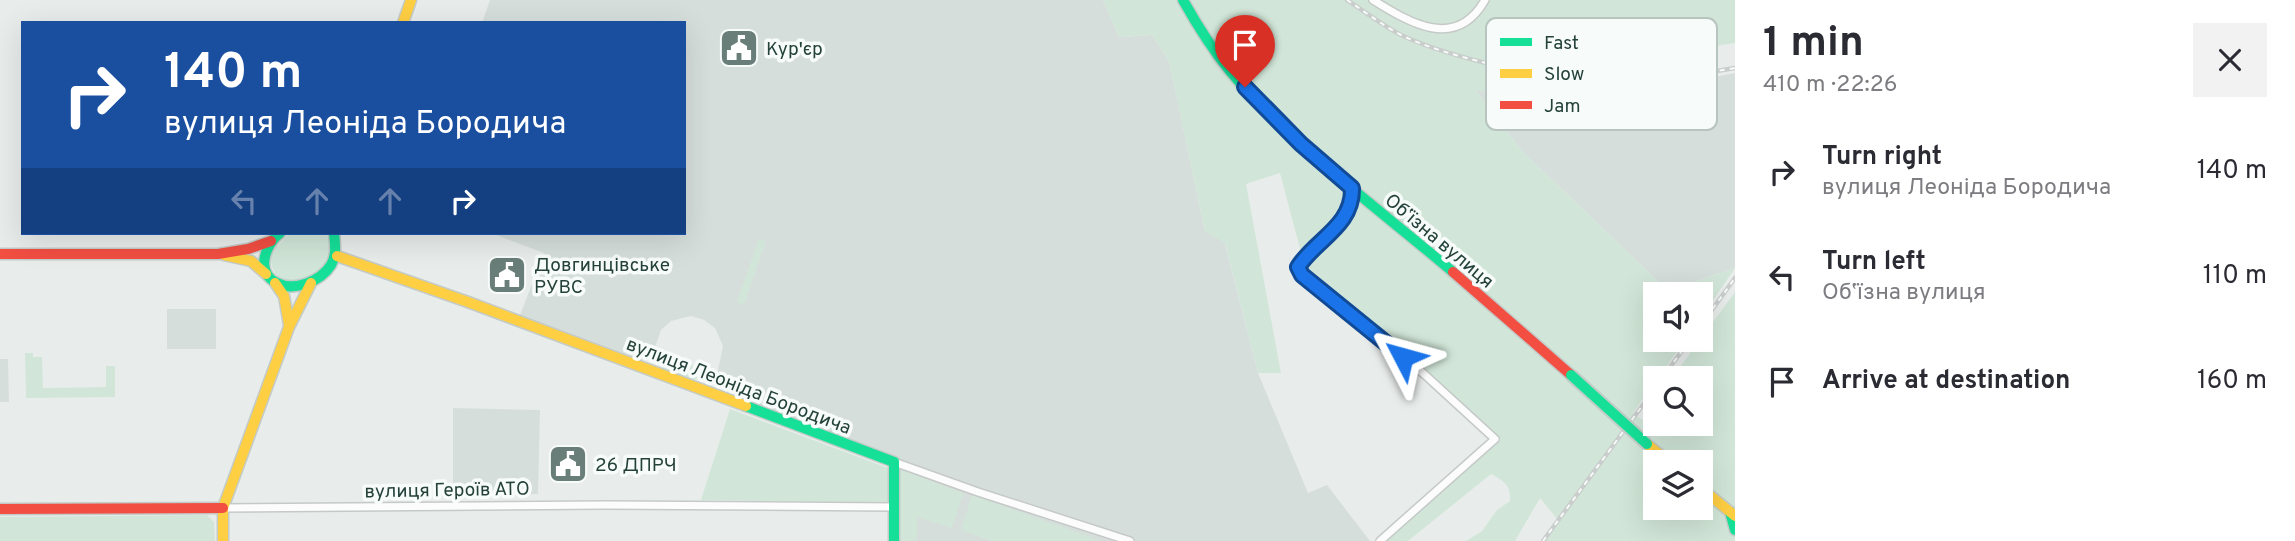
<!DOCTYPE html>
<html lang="en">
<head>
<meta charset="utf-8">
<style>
  :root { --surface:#fff; --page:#f2f2f3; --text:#2b2b33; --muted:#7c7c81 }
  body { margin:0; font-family:Overpass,sans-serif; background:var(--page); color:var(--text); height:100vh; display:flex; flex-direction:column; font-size:26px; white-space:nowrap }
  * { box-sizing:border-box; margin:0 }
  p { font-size:23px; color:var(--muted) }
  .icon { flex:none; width:38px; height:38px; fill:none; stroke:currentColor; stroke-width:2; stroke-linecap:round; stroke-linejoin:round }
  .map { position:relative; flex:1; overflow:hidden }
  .sheet { display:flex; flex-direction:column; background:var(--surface); width:560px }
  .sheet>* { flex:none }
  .banner { position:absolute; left:21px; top:21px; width:665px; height:214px; border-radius:0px; box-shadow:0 7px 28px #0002; background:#1a4fa0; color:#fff; overflow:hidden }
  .tools { position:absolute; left:1643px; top:282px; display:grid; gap:14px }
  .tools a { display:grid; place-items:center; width:70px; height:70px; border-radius:0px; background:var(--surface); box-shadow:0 7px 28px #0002; font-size:35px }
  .pin { position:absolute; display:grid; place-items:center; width:60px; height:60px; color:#fff; margin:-72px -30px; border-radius:50% 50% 50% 0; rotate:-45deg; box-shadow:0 0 7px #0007 }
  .pin .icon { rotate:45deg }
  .me { position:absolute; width:77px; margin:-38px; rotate:309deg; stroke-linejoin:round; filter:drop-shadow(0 0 5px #0008) }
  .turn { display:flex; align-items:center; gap:24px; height:147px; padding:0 28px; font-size:32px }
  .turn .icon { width:91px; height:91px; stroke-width:2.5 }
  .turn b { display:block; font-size:49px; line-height:60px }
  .lanes { display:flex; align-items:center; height:66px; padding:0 28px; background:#0003; justify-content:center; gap:35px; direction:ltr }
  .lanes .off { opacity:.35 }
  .round { display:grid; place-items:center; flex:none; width:74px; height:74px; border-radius:0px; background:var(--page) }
  .summary { display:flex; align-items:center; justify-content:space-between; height:119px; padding:0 28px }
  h1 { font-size:42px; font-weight:700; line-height:52px }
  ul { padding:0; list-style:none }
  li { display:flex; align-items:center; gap:21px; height:105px; padding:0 28px }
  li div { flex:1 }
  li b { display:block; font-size:26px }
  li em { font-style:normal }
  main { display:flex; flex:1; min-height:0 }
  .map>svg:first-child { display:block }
  .built { fill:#d6dedb }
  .green { fill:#d1e6d8; fill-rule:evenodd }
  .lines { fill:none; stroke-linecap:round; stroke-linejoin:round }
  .street-casing { stroke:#c5cac8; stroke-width:10 }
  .fast-casing { stroke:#c3cbc8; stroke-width:13 }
  .slow-casing { stroke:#c3cbc8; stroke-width:13 }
  .jam-casing { stroke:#c3cbc8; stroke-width:13 }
  .street { stroke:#fcfcfc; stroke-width:7 }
  .fast { stroke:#16e098; stroke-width:10 }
  .slow { stroke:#ffcf43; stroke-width:10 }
  .jam { stroke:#f24e42; stroke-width:10 }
  .rail-casing { stroke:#c9cdcc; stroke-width:4.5 }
  .rail { stroke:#f7fbf9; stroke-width:2; stroke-dasharray:5; stroke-linecap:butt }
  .fast-bridge-casing { stroke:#c3ccc9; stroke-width:14; stroke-linecap:butt }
  .fast-bridge { stroke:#16e098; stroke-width:10 }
  .route-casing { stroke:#114b97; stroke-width:18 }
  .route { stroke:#1a73e8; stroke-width:12 }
  .labels { text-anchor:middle; stroke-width:7; stroke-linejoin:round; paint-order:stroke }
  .poi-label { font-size:19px; fill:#24423a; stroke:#f7fbf9; text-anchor:start }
  .street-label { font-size:19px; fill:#24423a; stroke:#f7fbf9 }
  .key { fill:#f7fbf9; stroke:#b8c4c0; stroke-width:2 }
  .key-label { font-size:19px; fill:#24423a }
</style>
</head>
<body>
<main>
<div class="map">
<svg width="1735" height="541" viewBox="0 0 1735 541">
  <rect width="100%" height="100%" fill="#e8edeb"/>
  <path class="built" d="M490,0H1103L1119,37L1152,35L1169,61L1205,231L1223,236L1258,373L1308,493L1327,485L1370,541H898L897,468L937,478L789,424L715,385L723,346L715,328L704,320L691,316L671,321L661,330L652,356L642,360L520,315L544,253L491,233H684V23H482Z
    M1735,73V268L1668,291L1522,151L1476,91L1583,92L1695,81Z
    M167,309H216V349H167Z
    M0,359H8L9,402H0Z
    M453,408L540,410L538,494H453Z"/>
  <path class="green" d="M1103,0H1735V43L1669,53L1583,54V92L1476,91L1522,151L1668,291L1735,268L1701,318V294H1656V340H1685L1658,378H1656L1655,381L1633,413L1642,420L1655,401L1656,424H1701V378H1672L1735,292V541H1544L1558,520L1540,498L1515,541H1466L1482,531L1497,510L1510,501C1511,485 1504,481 1491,474L1408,541H1380L1494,440L1302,275L1303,260L1280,173L1246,184L1281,373H1258L1225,243L1205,231L1169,61L1152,35L1119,37ZM1656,462H1701V508H1656Z
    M290,233H326L332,243V252L329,261L313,278L284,282C273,275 269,264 272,251Z
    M759,239L766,241L744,305L737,302Z
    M25,353H33V357H42L43,388L106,387V366H115V397L26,398Z
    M665,356L699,368L702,372L701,377L693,380L663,369L660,361Z
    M730,409L888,468V503L701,500Z
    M899,469L963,493L952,528L917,517V541H900Z
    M972,495L1101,541H992L961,530Z
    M207,515L214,522L215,541H0V517Z"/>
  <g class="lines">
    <g class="street-casing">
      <path id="street" d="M1373,0C1410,23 1456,51 1485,0
        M1351,188C1353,226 1316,240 1299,267L1302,275L1424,374L1495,439L1380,541
        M894,462L978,492L1130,541
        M223,508L605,505L894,507"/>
    </g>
    <g class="fast-casing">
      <path id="fast" d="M1183,0C1197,25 1212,49 1230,71C1295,149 1377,207 1453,272
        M280,233C265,244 255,273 277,283C294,292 321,281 331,265C337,255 335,244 334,233
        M746,406L894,462V541
        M1730,512L1735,530"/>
    </g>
    <g class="slow-casing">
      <path id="slow" d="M403,23L411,0
        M224,255L251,261L266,274
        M337,256L468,302L746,406
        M275,283L284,296L289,325
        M1647,444L1669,462
        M1701,488L1735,516
        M223,541V508L289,327L311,283"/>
    </g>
    <g class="jam-casing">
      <path id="jam" d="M0,254H218L248,249L271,241
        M1453,272L1571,375
        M0,509L223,508"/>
    </g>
    <use href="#street" class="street"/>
    <use href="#fast" class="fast"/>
    <use href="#slow" class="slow"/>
    <use href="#jam" class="jam"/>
    <g class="rail-casing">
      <path id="rail" d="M1347,0C1364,11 1382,25 1401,35C1426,47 1454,55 1482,62C1571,86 1644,84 1735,68
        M1701,325L1735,278
        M1662,378L1690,340
        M1543,541L1656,387"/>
    </g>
    <use href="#rail" class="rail"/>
    <g class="fast-bridge-casing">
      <path id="fast-bridge" d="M1571,375L1647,444"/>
    </g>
    <use href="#fast-bridge" class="fast-bridge"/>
  </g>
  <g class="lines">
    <g class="route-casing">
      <path id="route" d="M1245,87L1301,144L1352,188C1353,226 1316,239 1298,267L1302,275L1403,357"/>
    </g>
    <use href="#route" class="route"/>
  </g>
  <defs>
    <g id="civic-square" transform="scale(2.0125)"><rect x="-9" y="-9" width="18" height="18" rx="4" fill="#697e78" stroke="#f7fbf9"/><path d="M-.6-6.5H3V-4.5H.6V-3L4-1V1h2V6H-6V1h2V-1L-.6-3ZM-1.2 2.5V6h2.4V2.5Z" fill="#fff"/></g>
  </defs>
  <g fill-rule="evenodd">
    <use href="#civic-square" x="739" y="48"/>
    <use href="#civic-square" x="507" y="275"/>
    <use href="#civic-square" x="568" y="464"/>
  </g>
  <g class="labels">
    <g class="poi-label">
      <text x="766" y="55">Кур'єр</text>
      <text x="534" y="271">Довгинцівське<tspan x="534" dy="22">РУВС</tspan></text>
      <text x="595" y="471">26 ДПРЧ</text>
    </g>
    <g class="street-label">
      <text transform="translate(1440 240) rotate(40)" y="7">Обʼїзна вулиця</text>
      <text transform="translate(739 385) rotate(21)" y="7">вулиця Леоніда Бородича</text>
      <text transform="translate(447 489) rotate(-1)" y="7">вулиця Героїв АТО</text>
    </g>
  </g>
  <rect x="1486" y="18" width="231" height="112" rx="10" class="key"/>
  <rect x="1500" y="38" width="32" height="8" fill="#16e098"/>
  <rect x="1500" y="69" width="32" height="9" fill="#ffcf43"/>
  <rect x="1500" y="101" width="32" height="8" fill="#f24e42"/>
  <g class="key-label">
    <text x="1544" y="49">Fast</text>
    <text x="1544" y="80">Slow</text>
    <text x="1544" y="112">Jam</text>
  </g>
</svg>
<div class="tools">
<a><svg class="icon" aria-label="sound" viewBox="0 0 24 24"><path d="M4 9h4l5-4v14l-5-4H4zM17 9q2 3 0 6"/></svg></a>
<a><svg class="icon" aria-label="search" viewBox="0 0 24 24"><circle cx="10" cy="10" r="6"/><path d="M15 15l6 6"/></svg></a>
<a><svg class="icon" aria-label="layers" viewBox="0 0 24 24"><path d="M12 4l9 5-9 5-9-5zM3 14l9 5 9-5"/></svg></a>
</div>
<div class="pin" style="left:1245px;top:87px;background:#d93025"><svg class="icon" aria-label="arrive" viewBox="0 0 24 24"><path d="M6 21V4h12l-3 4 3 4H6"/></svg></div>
<svg class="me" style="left:1403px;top:357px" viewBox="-20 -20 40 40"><path d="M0-17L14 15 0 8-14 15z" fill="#1a73e8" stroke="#fff" stroke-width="4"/></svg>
<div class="banner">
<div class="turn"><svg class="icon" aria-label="right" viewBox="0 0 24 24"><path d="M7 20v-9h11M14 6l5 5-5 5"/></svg><div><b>140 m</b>вулиця Леоніда Бородича</div></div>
<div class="lanes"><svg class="icon off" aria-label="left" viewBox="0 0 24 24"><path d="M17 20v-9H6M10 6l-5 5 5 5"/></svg><svg class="icon off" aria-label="ahead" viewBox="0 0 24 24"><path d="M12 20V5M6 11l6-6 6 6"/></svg><svg class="icon off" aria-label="ahead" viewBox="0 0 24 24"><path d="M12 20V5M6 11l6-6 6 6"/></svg><svg class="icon" aria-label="right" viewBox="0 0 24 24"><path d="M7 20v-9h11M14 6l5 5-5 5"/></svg></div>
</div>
</div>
<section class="sheet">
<div class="summary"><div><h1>1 min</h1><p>410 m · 22:26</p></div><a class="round"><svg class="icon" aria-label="close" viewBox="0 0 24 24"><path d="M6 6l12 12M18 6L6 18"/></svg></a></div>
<ul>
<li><svg class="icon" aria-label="right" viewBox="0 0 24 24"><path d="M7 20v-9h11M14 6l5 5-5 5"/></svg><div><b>Turn right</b><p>вулиця Леоніда Бородича</p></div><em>140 m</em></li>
<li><svg class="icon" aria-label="left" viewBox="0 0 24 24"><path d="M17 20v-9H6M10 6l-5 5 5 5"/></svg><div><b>Turn left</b><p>Обʼїзна вулиця</p></div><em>110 m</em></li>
<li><svg class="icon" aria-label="arrive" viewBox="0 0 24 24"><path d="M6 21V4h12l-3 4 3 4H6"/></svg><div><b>Arrive at destination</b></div><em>160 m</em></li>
</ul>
</section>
</main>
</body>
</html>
